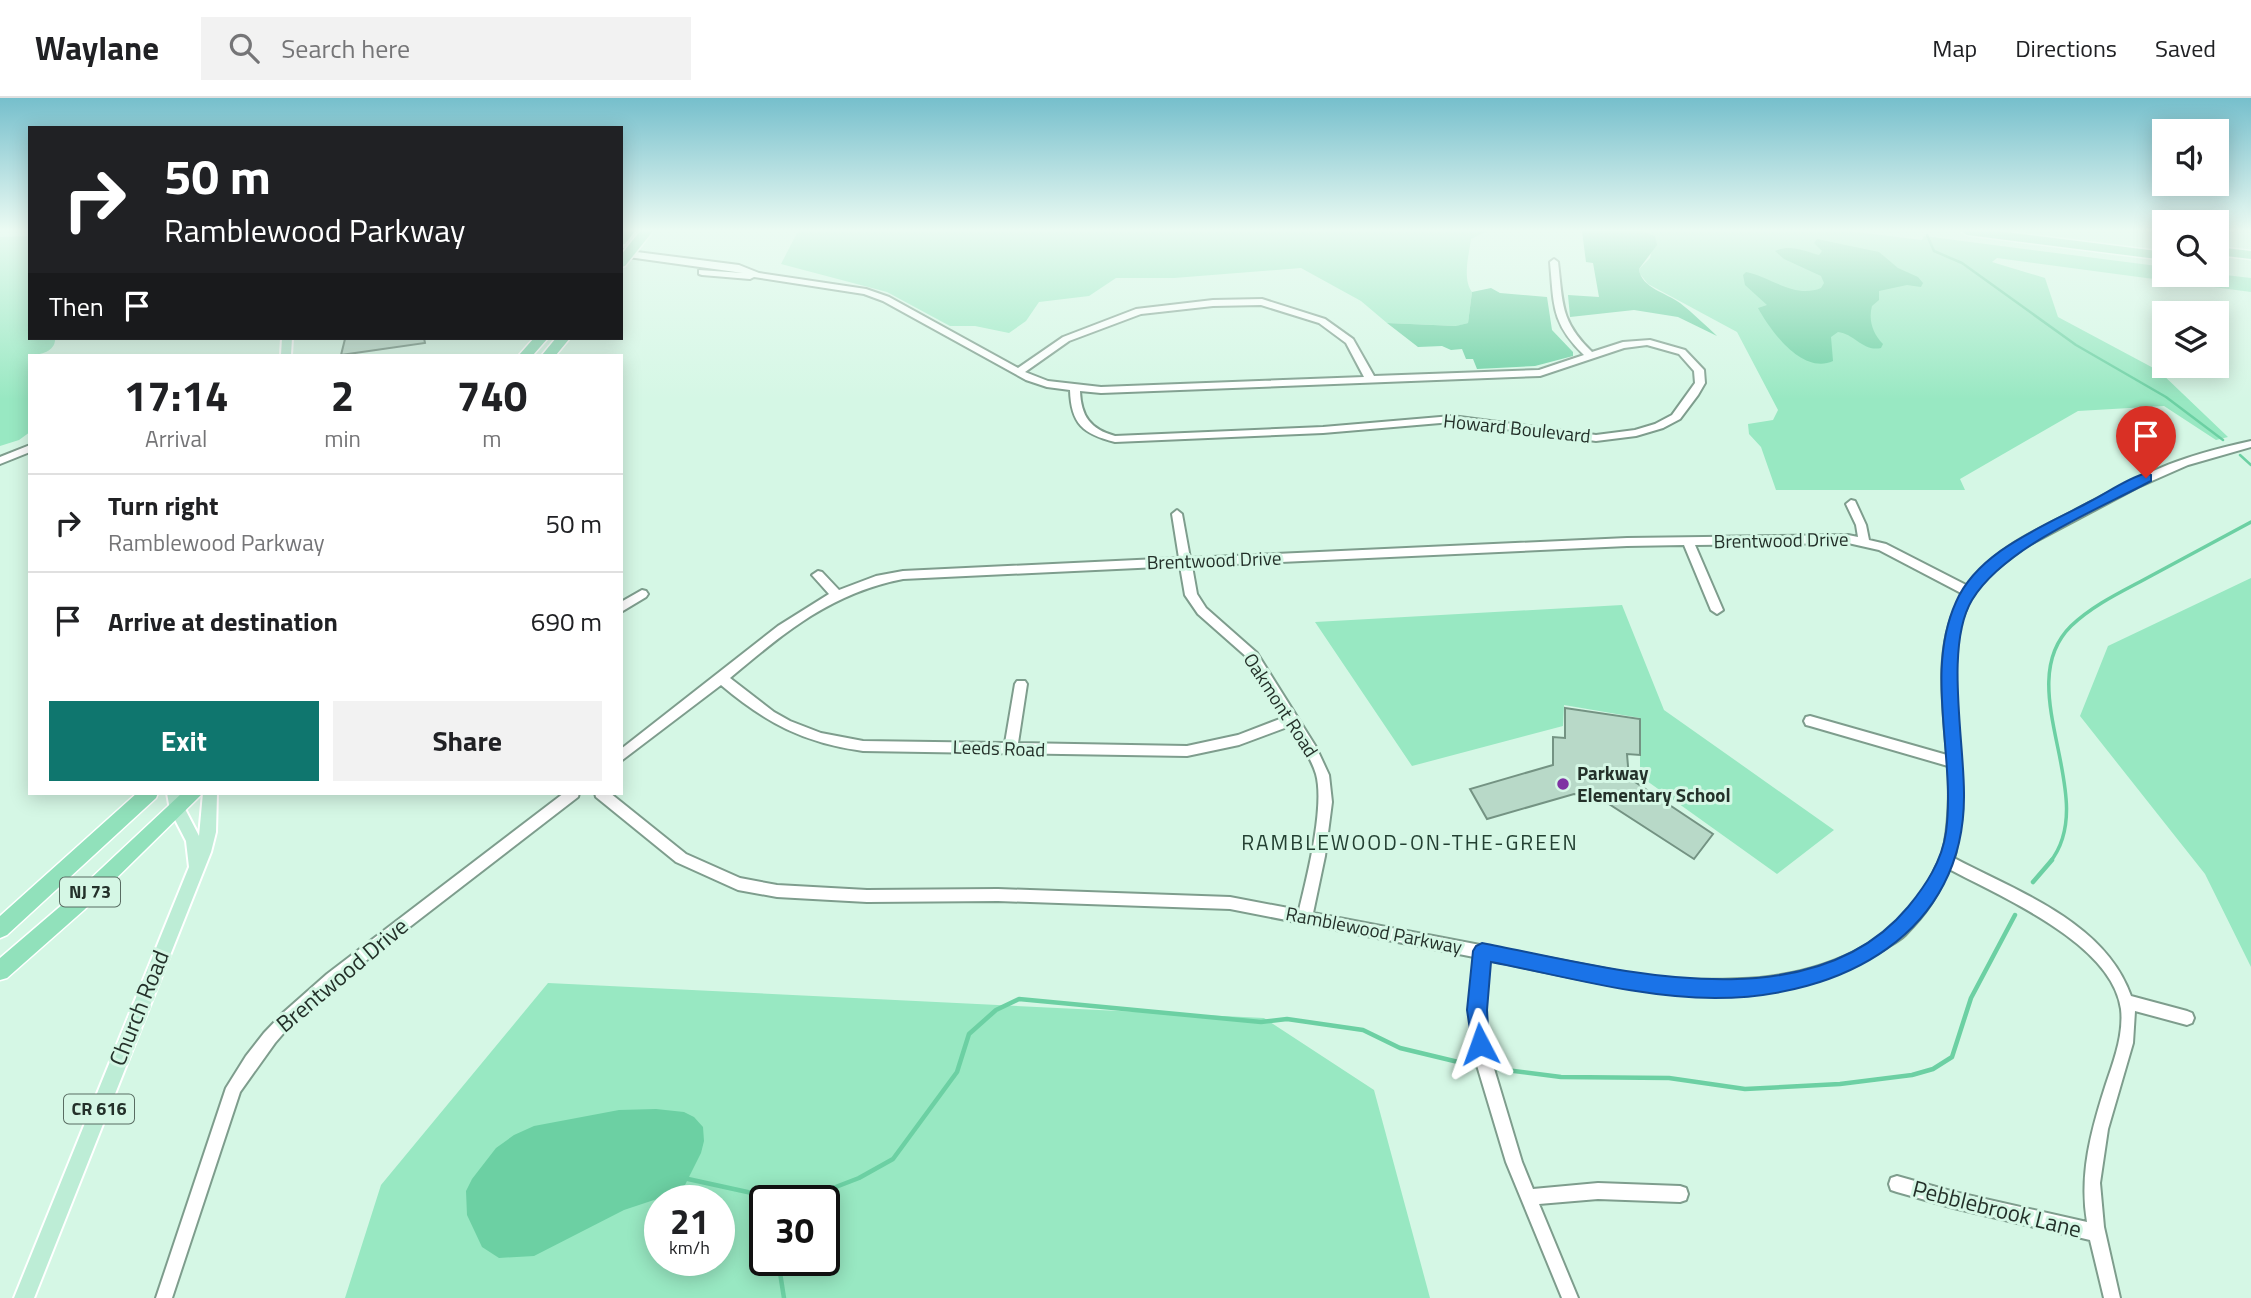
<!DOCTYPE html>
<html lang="en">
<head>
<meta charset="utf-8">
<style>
  :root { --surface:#fff; --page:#f2f2f2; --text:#202124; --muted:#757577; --line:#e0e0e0; --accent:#0f766e }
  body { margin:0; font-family:"Titillium Web",sans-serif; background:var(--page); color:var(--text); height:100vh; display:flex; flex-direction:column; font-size:26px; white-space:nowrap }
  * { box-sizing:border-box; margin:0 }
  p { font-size:23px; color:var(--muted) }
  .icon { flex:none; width:38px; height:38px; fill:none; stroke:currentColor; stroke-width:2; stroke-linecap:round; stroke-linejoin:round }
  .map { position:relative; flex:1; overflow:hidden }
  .drawer { position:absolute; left:28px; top:256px; width:595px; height:441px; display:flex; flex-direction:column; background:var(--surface); border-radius:0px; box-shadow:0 4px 18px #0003 }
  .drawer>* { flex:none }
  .guide { position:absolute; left:28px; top:28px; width:595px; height:214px; border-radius:0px; box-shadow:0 4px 18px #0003; background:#202124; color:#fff; overflow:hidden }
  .controls { position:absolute; left:2152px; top:21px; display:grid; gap:14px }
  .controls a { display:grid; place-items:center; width:77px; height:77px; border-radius:0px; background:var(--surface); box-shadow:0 4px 18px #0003; font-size:35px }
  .speed { position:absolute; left:644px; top:1087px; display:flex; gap:14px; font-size:35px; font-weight:700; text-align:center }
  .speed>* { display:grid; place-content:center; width:91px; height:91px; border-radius:50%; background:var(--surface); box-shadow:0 4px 18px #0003; line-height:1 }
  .speed small { font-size:18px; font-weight:400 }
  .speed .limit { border:4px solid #111; border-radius:10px; background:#fff; color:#111 }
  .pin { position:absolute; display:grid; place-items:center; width:60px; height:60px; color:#fff; margin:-72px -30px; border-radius:50% 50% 50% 0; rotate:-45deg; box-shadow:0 0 7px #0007 }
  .pin .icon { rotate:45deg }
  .me { position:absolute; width:77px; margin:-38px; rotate:356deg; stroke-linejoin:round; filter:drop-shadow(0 0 5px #0008) }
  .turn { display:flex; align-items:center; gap:24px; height:147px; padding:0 21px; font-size:32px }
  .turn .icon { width:91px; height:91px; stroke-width:2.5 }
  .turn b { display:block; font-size:49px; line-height:60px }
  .then { display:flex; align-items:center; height:66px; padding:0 21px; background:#0003; gap:14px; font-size:26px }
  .eta { display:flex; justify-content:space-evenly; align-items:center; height:119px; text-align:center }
  .eta b { font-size:42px; font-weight:700; line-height:49px }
  .button { display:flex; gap:14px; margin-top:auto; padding:14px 21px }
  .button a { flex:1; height:80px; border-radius:0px; background:var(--accent); color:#fff; font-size:28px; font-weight:700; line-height:80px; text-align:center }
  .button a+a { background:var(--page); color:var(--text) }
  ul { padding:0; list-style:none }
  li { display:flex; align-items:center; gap:21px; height:98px; padding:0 21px; border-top:2px solid var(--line) }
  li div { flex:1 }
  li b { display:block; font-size:26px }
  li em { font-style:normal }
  header { display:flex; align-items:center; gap:42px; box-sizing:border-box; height:98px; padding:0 35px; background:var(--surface); border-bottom:2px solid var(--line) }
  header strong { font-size:33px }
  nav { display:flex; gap:38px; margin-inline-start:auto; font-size:24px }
  .search { width:490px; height:63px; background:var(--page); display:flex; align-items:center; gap:18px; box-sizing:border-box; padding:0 24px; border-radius:0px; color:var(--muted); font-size:26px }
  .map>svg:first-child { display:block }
  .green { fill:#98e8c2; fill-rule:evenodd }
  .water { fill:#6cd0a3 }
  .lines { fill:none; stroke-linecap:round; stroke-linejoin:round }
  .stream-far2 { stroke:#6cd0a3; stroke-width:2.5 }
  .stream-far1 { stroke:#6cd0a3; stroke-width:3.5 }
  .stream { stroke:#6cd0a3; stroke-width:4.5 }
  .building { fill:#b8d9c8; stroke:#749383; stroke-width:2 }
  .minor-casing { stroke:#7e9d8d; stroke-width:4 }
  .major-casing { stroke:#fff; stroke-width:4 }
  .highway-casing { stroke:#fff; stroke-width:3 }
  .minor { fill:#fff; fill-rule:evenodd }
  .major { fill:#bdedd6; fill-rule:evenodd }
  .highway { fill:#91e1bb; fill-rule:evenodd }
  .route { fill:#1a73e8; stroke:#114b97; stroke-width:2 }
  .poi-dot { fill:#7f32a3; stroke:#d5f7e5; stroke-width:2.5 }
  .labels { text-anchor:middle; stroke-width:6; stroke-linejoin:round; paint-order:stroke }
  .shield { fill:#d5f7e5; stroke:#596c62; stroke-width:2 }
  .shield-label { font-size:18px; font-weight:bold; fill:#24312a }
  .street-label { font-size:19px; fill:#24312a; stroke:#d5f7e5 }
  .poi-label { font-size:19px; font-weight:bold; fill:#24312a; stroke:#d5f7e5; text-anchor:start }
  .neighbourhood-label { font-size:21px; letter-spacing:2px; fill:#234032; stroke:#d5f7e5 }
  .near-street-label { font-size:23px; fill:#24312a; stroke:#d5f7e5 }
</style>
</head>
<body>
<header>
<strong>Waylane</strong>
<div class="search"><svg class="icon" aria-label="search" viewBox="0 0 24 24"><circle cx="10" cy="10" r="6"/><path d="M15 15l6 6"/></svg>Search here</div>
<nav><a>Map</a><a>Directions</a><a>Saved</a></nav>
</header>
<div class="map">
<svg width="2251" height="1200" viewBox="0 0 2251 1200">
  <rect width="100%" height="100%" fill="#d5f7e5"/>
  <path class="green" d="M798,133H1487L1471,141C1469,156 1462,181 1472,194L1468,225L1457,228L1387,225L1361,203L1301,170L1174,180H1116L1089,198L1039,204L1026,223L1009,235L975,228H950L887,194L781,166Z
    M1643,133H1849L1922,142L1924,138L2165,169V177L2217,176L2251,180V194L1997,160L1992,164L2045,180L2058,219L2159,273L2228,339L2216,342L2164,308L2078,313L1960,381L1965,392H1776L1761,349L1749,336L1748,326L1773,322L1778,312L1737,234L1648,186L1640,176L1639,171L1650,160L1655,138Z
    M30,138V240H55C56,253 41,257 30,257V334L19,342L0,348V139Z
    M2251,480V869L2205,776L2080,618L2108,548Z
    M1622,507L1664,612L1834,732L1777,776L1640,678V620L1564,607L1563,628L1412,668L1315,524Z
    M548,885L1264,920L1374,992L1430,1200H345L381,1087ZM660,1102H719V1162H660ZM765,1102H824V1162H765Z"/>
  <path class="water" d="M1582,133H1643L1655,138L1657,147L1639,171C1641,190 1667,195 1680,205C1693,215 1705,227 1717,238L1678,219L1634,212L1570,219L1568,197L1599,199L1593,165L1586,164Z
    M1817,141L1879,154L1898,170L1918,179L1923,185L1921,189L1907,187L1879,193V202L1872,208C1868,222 1873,236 1883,246L1881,250C1863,254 1855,236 1838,234L1831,239L1833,263C1802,277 1770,232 1758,210L1767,207L1745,187L1743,177L1746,174C1771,179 1795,201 1821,190L1824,185L1821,178L1784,161L1775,153C1790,146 1804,153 1819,157L1822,153L1814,145Z
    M1491,190L1500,195L1547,199L1552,232L1573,254V258L1535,268L1477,271L1473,261H1466L1462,251L1451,252L1442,248L1418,249L1387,225L1456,228L1468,225L1472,194Z
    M656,1011L684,1014L694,1019L703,1029L704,1043L701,1055L685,1087L666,1098L624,1112L534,1158L499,1160L482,1149L467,1117L466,1093L472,1081L496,1050L514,1037L534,1028L619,1012Z"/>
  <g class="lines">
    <path class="stream-far2" d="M1927,137L1934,153L1962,165L2076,247L2166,299L2223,342
      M2240,357L2251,367"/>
    <path class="stream-far1" d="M2050,764C2102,699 2009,589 2071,528C2093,507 2121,494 2147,480C2182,461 2216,443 2251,424"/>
    <path class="stream" d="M2033,784L2052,762
      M1490,970L1561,979L1669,980L1745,991L1840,986L1912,977L1933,971L1952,959L1971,900L2015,817
      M688,1081L752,1095L771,1102
      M802,1102L859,1080L893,1061L957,974L969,936L996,912L1019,901L1261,924L1287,921L1363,932L1400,950L1479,969
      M778,1162L784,1200"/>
  </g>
  <path class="building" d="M351,240H424L425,245L341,257L345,241Z
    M1565,610L1640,621V657L1627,656L1629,680L1713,736L1694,761L1598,699L1574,696L1487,721L1470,691L1553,667V639L1565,640Z"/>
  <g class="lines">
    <g class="minor-casing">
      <path id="minor" d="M621,152L739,167L759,175L866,191L889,199L1018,270L1063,239L1136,211L1213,202L1262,201L1325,221L1353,241L1374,278L1539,272L1584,257C1551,225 1554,207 1550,164L1554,161L1558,164C1563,206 1560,223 1592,254L1623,244L1650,242L1685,252L1704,272L1705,285L1698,297L1680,321L1663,330L1636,338L1596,343L1452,324L1323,335L1115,344C1083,336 1071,326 1070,292L1047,289L1026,282L883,203L864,196L754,179L750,181L702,177L699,176V172L743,175L621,158ZM1261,207L1319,225L1346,245L1364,279L1101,289L1048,283L1025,274L1069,243L1141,216L1213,208ZM1647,247L1679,256L1694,273L1695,285L1672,317L1655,326L1635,332L1596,337L1452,318L1323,329L1115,338C1090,331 1081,318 1080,293L1101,295L1540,278L1624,250Z
        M2251,343V349L2188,367L2138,389L2025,449L1993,474L1979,489L1969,504L1961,524L1956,548L1955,598L1962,696L1956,753L1954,760C2018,794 2105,824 2131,898L2187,913L2192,915L2194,920L2192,925L2187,927L2135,913L2133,945L2108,1031L2100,1085L2104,1129L2120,1200H2104L2090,1142L1954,1110L1897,1094L1891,1092L1889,1086L1891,1080L1897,1078L1954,1094L2087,1124C2079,1077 2091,1033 2105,989C2113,965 2124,937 2121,911C2112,845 2001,799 1949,771C1937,799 1927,815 1905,837C1899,843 1890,847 1883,852C1823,890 1726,904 1656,894C1600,887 1544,873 1488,862L1484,912L1492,964L1522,1064L1533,1091L1598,1085L1680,1088L1686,1090L1688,1096L1686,1102L1680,1104L1598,1101L1539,1106L1578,1200H1562L1506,1064L1476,964L1470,912L1474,859L1230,811L998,803L867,804L777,799L738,792L676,764L596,699L595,695H610L686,756L740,780L777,787L867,792L998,791L1230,799L1299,812C1307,779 1325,708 1316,676C1311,659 1299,643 1290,628L1239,647L1187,658L863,653C804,645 766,625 721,587L621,663V651L778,528L829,496L812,477L818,473L822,474L839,492L876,478L903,473L1179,460L1172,416L1177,412L1182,416L1190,460L1627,440L1848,437L1858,439L1856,427L1846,406L1851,402L1855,403L1866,427L1869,442L1886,446L1968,488C1991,452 2035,433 2072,414C2100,399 2129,383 2158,371C2188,358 2219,350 2251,343ZM1848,445L1879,452L1963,496C1933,542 1943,605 1947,657L1810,618L1806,619L1804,623L1806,627L1810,628L1948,668C1950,692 1949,729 1943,753C1941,760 1937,767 1934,773C1904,842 1831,872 1760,880C1726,883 1692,882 1658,881L1313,815L1325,758L1332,704L1329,677L1316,649L1257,555L1206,510L1197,496L1192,468L1627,448L1684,447L1711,512L1717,516L1723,512L1695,447ZM1180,468L1185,497L1198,516L1249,561L1285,619L1238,637L1187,648L1018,645L1027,586L1025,583H1017L1015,586L1005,645L863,643L821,635L790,623L774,614L730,580C785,534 831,495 903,481Z
        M30,347V354L0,366V359Z
        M642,492L646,493L648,496L646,499L621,514V504Z
        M564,695H579L578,699L337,885L294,923L275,945L240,994L172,1200H156L226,990L246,958L264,935L284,914L327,876Z"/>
    </g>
    <g class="major-casing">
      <path id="major" d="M282,240H292L291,257H281Z
        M167,695H181L185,711L199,738L203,695H217L216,734L211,754L34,1200H14L189,769L186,743L170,712Z"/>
    </g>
    <g class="highway-casing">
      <path id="highway" d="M622,133H635L625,146L621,147Z
        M640,133H653L625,168L621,169V157Z
        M1961,133H1998L2165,154V162L1967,137Z
        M2217,149L2251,153V161L2217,157Z
        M534,240H548L533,257H519Z
        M556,240H570L556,257H542Z
        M137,695H158L156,700L7,837L0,840V818Z
        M182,695H203L84,812L7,880L0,882V860L70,800Z"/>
    </g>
    <use href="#minor" class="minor"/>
    <use href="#major" class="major"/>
    <use href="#highway" class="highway"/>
  </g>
  <linearGradient id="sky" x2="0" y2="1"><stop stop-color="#76bfcc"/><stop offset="0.44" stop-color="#ecfbf3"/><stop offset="1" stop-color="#ecfbf3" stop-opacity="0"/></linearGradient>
  <rect width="2251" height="301" fill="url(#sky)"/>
  <path class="route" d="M2146,375L2151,377V383C2097,412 2004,449 1972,502C1945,547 1964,642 1964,695C1966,836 1841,900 1715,900C1640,900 1564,878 1491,864L1487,912L1489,946L1486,952L1480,955L1473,952L1467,912L1473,853L1476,848L1482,845C1611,870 1809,928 1908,809C1926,787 1942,763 1946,734C1956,659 1924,575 1956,504C1978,453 2043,429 2089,404C2107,395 2126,381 2146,375Z"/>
  <circle class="poi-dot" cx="1563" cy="686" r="7"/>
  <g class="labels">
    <g class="shield">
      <rect x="60" y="779.5" width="60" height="29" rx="5"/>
      <rect x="64" y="996.5" width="70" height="29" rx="5"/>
    </g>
    <g class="shield-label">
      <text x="90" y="800">NJ 73</text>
      <text x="99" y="1017">CR 616</text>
    </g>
    <g class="street-label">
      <text transform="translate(1517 330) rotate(6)" y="7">Howard Boulevard</text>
      <text transform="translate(1781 442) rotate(-1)" y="7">Brentwood Drive</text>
      <text transform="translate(1214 462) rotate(-2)" y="7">Brentwood Drive</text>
      <text transform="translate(1281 607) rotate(57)" y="7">Oakmont Road</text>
      <text transform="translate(999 650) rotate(2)" y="7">Leeds Road</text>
      <text transform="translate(1374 832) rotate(11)" y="7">Ramblewood Parkway</text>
    </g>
    <g class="poi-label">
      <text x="1577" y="682">Parkway<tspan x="1577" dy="22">Elementary School</tspan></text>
    </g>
    <g class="neighbourhood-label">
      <text x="1410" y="752">RAMBLEWOOD-ON-THE-GREEN</text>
    </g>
    <g class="near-street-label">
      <text transform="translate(342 877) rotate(-40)" y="8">Brentwood Drive</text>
      <text transform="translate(139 910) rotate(-68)" y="8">Church Road</text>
      <text transform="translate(1997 1111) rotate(14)" y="8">Pebblebrook Lane</text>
    </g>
  </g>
</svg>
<div class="controls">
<a><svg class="icon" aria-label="sound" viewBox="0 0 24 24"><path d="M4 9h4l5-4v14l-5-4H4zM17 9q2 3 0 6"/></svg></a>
<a><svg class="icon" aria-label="search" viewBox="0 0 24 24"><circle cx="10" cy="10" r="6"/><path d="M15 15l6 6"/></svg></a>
<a><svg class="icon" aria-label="layers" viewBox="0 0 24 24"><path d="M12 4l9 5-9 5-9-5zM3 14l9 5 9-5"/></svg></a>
</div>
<div class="speed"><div>21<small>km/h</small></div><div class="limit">30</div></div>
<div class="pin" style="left:2146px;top:380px;background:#d93025"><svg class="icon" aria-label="arrive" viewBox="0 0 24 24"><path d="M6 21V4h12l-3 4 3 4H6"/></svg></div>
<svg class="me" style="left:1480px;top:946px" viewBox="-20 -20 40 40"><path d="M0-17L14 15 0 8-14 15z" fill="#1a73e8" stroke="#fff" stroke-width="4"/></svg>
<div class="guide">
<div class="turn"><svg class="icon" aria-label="right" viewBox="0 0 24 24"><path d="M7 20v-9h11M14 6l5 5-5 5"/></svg><div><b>50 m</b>Ramblewood Parkway</div></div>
<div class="then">Then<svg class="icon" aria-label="arrive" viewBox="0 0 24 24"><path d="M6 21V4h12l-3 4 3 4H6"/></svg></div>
</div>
<section class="drawer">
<div class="eta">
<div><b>17:14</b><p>Arrival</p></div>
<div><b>2</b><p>min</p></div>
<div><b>740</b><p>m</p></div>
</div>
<ul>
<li><svg class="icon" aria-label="right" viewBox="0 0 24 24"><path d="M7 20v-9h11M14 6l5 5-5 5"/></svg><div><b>Turn right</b><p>Ramblewood Parkway</p></div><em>50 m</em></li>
<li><svg class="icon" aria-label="arrive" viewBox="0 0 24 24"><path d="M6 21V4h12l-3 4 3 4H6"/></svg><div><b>Arrive at destination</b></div><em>690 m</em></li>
</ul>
<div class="button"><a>Exit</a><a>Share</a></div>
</section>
</div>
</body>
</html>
